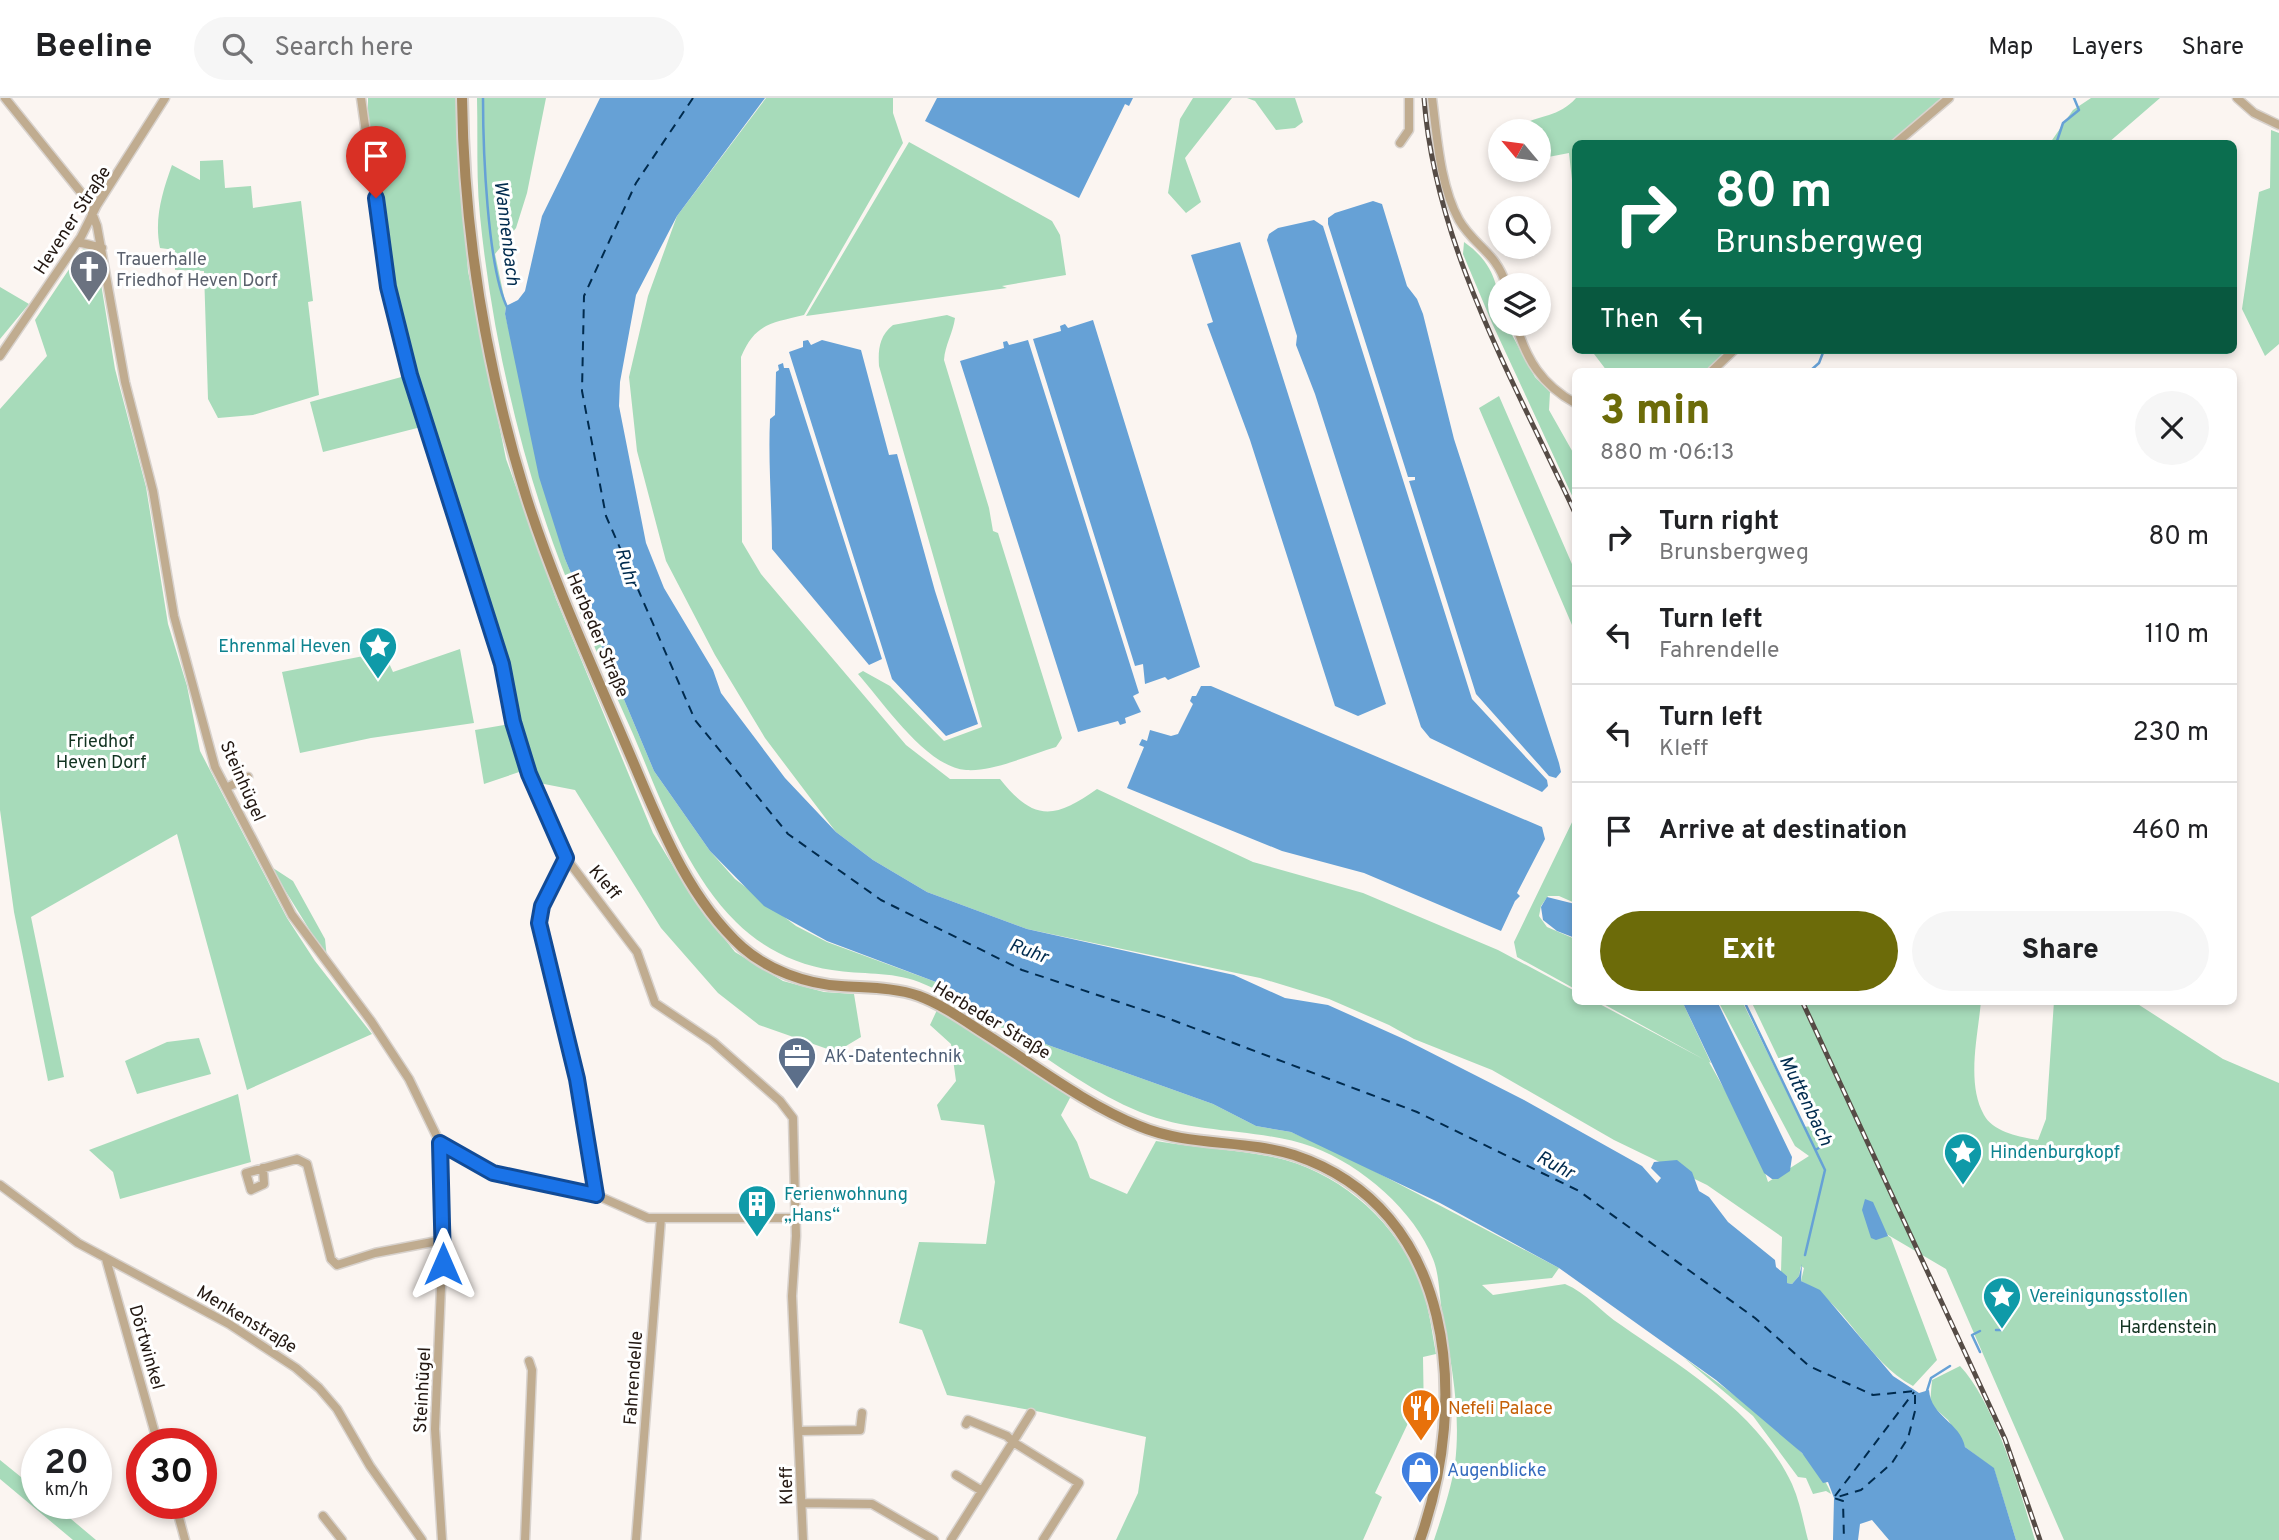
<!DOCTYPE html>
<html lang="en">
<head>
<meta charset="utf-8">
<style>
  :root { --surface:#fff; --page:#f6f6f6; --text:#202124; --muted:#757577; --line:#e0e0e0; --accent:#6c6b09 }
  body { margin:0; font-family:Overpass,sans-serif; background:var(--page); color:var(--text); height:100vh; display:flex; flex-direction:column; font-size:26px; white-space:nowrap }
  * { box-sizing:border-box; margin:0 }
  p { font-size:23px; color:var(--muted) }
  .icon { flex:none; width:38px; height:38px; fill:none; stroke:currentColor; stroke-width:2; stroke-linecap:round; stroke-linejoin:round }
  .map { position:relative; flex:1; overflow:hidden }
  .drawer { position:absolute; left:1572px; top:270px; width:665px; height:637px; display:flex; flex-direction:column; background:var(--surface); border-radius:10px; box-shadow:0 4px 10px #0003 }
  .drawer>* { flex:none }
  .hud { position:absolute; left:1572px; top:42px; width:665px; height:214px; border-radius:10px; box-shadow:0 4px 10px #0003; background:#0b6e4f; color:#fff; overflow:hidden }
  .needle { width:46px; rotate:299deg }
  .fabs { position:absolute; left:1488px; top:21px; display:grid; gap:14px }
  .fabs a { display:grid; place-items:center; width:63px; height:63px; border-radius:50%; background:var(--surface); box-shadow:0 4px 10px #0003; font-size:35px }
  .speed { position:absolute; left:21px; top:1330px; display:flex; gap:14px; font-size:35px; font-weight:700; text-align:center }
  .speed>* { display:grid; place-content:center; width:91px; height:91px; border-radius:50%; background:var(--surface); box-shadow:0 4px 10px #0003; line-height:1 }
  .speed small { font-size:18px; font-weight:400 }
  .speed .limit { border:10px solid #d22; background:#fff; color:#111 }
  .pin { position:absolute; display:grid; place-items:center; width:60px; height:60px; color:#fff; margin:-72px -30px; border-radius:50% 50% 50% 0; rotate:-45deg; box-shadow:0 0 7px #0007 }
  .pin .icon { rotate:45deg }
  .me { position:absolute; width:77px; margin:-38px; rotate:0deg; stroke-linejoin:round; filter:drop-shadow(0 0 5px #0008) }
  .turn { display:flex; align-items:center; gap:24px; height:147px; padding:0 28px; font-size:32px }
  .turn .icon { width:91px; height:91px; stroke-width:2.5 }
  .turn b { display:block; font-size:49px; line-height:60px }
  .then { display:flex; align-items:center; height:66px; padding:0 28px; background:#0003; gap:14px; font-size:26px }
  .round { display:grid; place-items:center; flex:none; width:74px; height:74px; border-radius:37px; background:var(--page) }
  .summary { display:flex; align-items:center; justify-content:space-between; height:119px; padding:0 28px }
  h1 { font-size:42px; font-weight:800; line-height:52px; color:var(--accent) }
  .cta { display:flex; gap:14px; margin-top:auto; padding:14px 28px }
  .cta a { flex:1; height:80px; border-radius:42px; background:var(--accent); color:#fff; font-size:28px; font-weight:800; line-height:80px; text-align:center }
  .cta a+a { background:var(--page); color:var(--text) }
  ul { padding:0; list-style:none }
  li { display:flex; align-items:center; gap:21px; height:98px; padding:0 28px; border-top:2px solid var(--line) }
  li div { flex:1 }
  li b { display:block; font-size:26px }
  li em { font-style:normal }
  header { display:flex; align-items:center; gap:42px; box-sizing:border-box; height:98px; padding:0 35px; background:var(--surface); border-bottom:2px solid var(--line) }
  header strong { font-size:33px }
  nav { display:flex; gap:38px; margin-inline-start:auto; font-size:24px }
  .search { width:490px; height:63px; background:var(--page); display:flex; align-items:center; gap:18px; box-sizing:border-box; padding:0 24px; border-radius:38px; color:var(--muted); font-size:26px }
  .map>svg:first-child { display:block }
  .green { fill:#a7dbba }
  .water { fill:#66a1d6 }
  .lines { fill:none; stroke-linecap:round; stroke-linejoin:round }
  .stream { stroke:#66a1d6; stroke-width:2.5 }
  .ferry { stroke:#002b4e; stroke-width:2; stroke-dasharray:9 7; stroke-linecap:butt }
  .street-casing { stroke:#d8d2cd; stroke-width:11 }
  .secondary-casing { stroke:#d8d2cd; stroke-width:14 }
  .street { stroke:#c0ac90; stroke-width:8 }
  .secondary { stroke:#a5875d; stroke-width:10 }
  .rail-casing { stroke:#564c46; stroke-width:5 }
  .rail { stroke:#fff; stroke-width:2.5; stroke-dasharray:8; stroke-linecap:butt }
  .route-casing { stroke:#114b97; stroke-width:18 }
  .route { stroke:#1a73e8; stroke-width:12 }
  .labels { text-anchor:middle; stroke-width:6; stroke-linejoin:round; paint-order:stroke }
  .street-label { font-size:18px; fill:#231812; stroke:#fff }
  .worship-label { font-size:18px; fill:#5b616d; stroke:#fff; text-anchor:start }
  .culture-label { font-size:18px; fill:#0d838f; stroke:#fff; text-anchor:start }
  .park-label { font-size:18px; fill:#133422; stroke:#fff }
  .service-label { font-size:18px; fill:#4e5e75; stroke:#fff; text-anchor:start }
  .food-label { font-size:18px; fill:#c56008; stroke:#fff; text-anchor:start }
  .shop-label { font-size:18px; fill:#366cbe; stroke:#fff; text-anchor:start }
  .water-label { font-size:19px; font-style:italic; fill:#002b4e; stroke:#fff }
</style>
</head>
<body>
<header>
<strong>Beeline</strong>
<div class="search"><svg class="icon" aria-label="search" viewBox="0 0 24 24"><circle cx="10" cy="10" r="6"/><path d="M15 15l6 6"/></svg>Search here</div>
<nav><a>Map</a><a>Layers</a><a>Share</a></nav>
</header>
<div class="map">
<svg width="2279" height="1442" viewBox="0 0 2279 1442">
  <rect width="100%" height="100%" fill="#fbf5f1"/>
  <path class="green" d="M368,0H456L468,173L506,361L556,501L653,735L693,801L735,854L783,883L824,894L854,896L861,939L836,954L759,927L718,895L661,830L575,692L539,685L531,670L484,686L475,632L521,624L507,566L429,327L323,354L310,304L416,275L399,209L368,16Z
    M477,0H546L527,95L516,130L495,156L506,208L505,216L565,461L654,673L710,753L735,781L796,828L827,844L936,884L988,920L1048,947L1213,1006L1256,1028L1291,1034L1340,1055L1559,1170L1552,1180L1482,1187L1493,1197L1565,1186C1587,1195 1601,1214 1621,1227C1684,1271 1758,1314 1792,1386C1800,1404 1803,1423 1808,1442H1434C1442,1418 1451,1391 1455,1366C1461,1317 1452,1268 1443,1219C1439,1201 1440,1178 1433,1161C1415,1113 1361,1067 1313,1049C1257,1029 1195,1037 1140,1014C1061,981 998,916 919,884C890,873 862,877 832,872C796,867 762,850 736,824C686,774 660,700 633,636C605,573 576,509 553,445C516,341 491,228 480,118C476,79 478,39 477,0Z
    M766,0H893V15L903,45L804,217C772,225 755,225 741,259L742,444L761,476L906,647L950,681H1000C1034,724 1055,721 1097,691L1253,764L1363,795L1498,852L1575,893V903H1594L1705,962L1598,903H1682L1711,965L1709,964L1757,1049L1768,1084L1809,1058L1795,1048L1718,903H1742L1804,1029L1811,1028L1751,903H1981C1978,938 1966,985 1984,1017C1993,1034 2020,1039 2038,1042L2046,1021L2054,903H2133L2223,961L2279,985V1442H2064L1946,1171L1883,1134L1891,1140L1937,1262L1913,1288C1866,1263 1847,1205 1801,1183L1804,1170L1801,1168L1799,1178L1792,1186L1787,1185V1178L1781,1174L1782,1139L1707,1087L1614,1042L1492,972L1414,941L1389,927L1329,901L1260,880L1027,831L927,794L873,762L836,734L765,640L715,557L666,463L637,353L629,279L648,198L677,118Z
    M1193,0H1232L1185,60L1201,104L1186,115L1168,95L1180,21Z
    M1247,0H1295L1303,24L1295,30L1276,32L1255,3Z
    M1576,0H1941L1890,45L1575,46V109L1569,55L1538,61V33H1517C1531,15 1556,23 1576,0Z
    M2091,0H2160L2108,45H2050L2073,12Z
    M2271,32L2279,35V246L2265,258L2242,211L2259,94L2270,90Z
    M909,44L1052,123L1060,137L1066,177L1002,188L1007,190L806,218Z
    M223,62L225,90L251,88L253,110L301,103L313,203L308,204L319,297L253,317L218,320L208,301L204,173L175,172V152L160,150C154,121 162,95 172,67L200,82V63Z
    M1464,144C1494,165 1500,189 1500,226H1506L1535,279L1550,294L1549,312L1575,358V404L1492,225L1463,156Z
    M89,150L96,155L115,271L146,389L168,526L187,588L200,653L287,820L315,863L372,936L247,992L177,736L31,819L64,979L48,983L14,814L0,712V311L47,258L35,222L82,152Z
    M0,189L29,206L0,241Z
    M947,217L955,220C953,235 945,247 944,262L989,410L993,433L998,435L1062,640L1056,649C1028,657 994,674 966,672C926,669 883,604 858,576L863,573L890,588L944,643L982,629L879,268C878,252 879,238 893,227Z
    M1591,252H1728L1706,273H1607Z
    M1499,298L1575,473V534L1479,310Z
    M460,551L474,625L371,640L300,655L282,574L384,554L393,574Z
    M1575,718V805L1559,798H1548L1541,808L1539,818L1547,829L1575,841V891L1517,859L1514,844Z
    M270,768L293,783L325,841L327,860Z
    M937,912L1071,998L1061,1017L1077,1044L1090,1080L1127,1096L1156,1043C1195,1050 1234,1051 1273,1059C1335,1072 1389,1117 1415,1173C1428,1199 1431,1228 1436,1256L1423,1259L1424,1321H1410L1375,1395L1382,1399L1363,1442H1116L1138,1395L1146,1339L1041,1314L947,1297L922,1232L899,1225L919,1144L986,1146L995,1084L984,1027L941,1022L937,1007L956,983L951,946L930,927Z
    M199,940L211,976L137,996L125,963L167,944Z
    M238,996L251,1064L120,1101L113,1074L89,1052Z
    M1684,1260C1719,1285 1820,1357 1831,1396L1826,1393L1813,1396L1806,1380L1798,1379L1753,1318Z
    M1960,1268C1995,1305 2020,1393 2035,1442H2016L1994,1371L1965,1349L1948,1322L1930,1306L1932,1282Z
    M0,1362L37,1392V1405H52L96,1442H73L0,1381Z"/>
  <path class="water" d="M600,0H765L677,118L636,197L620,284L619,308L646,445L664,490L713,572L721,595L785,680L836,734L873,762L927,794L1027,831L1234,877L1285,900L1328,907L1406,942L1524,1002L1642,1068L1657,1085L1661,1080L1651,1070L1654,1064L1677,1062L1692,1074L1699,1093L1709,1099L1728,1124L1775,1162L1776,1169L1787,1178V1185L1792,1186L1799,1178L1802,1166L1801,1183L1820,1192L1893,1278L1919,1295L1929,1292C1931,1319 1960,1324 1965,1349L1994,1370L2016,1442H1889L1872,1422L1860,1426L1858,1442H1833L1834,1400L1828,1384L1823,1385L1802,1355L1716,1282L1559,1170L1440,1105L1291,1034L1256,1028L1213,1006L1048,947L987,920L936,884L827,843L764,808L710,753L654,673L565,461L539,379L505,216L506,208L518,202L525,193L542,118Z
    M937,0H1133L1129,8L1125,6L1079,100L925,23Z
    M1373,103L1382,106L1407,188L1417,201L1423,216L1454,341L1559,665L1561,674L1556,680L1549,678L1476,596L1409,383L1415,382V379H1408L1328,126V120L1335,115Z
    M1314,122L1323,128L1472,601L1547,682L1548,688L1542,694L1430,640L1421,629L1315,296L1296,247L1297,238L1267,142L1269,136L1278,130Z
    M1240,144L1386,606L1358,618L1335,608L1250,342L1207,226L1213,224L1191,157Z
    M1093,222L1200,569L1168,582L1165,579L1145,586L1143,566L1135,568L1033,241L1061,233L1060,228L1065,226L1068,230Z
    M808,242L811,247L822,242L861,252L889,357L897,356L935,493L978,626L946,638L892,581L789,254L803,249V243Z
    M1028,242L1139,595L1133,598L1141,614L1125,620L1126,625L1120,627L1118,623L1078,634L960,263L1004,250L1003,244L1007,243L1009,247Z
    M783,265L784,270H789L882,561L869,567L772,451C772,408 768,365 770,321L775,317L776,274L779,272L778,267Z
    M1201,588H1211L1542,729L1545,741L1517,795L1520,798L1515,803L1501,833L1364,775L1282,753L1127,690L1144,649L1139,647L1142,641L1147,643L1150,632L1171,638L1178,636L1193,606L1190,603L1192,598H1196Z
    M1547,799L1575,806V840L1557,833L1543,822L1541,809Z
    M1682,903H1717L1792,1059L1790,1073L1778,1081H1772L1764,1075Z
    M1865,1101L1873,1104L1888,1138L1876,1142L1871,1140L1862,1112Z"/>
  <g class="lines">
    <path class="stream" d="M483,0C483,48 487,171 508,211
      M2056,46L2063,25L2079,12L2074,0
      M1810,273L1819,265L1824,252
      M1575,541V542
      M1744,903L1825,1072L1805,1157
      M1817,1051L1829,1044
      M1996,1232H2002
      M1980,1233L1972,1237L1980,1254
      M1926,1296L1931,1280L1950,1268"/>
    <path class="ferry" d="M693,0L636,85L584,198L582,293L606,418L695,622L788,736L881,802L1022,872L1167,920L1417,1014L1579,1093L1755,1220L1809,1268L1873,1297L1915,1293V1313L1908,1340L1892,1365L1861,1392L1834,1400L1843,1403L1844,1442
      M1835,1398L1914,1294"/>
    <g class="street-casing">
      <path id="street" d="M5,0L87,102L97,128L125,284L153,393L174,518L215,669L292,817L371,923L409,981L440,1045L443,1142L435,1331L442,1442
        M361,0L388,189L397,227L410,277L502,566L513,624L529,676L566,760L637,854L655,905L713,944L780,1003L793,1020L796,1138L792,1198L803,1442
        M1432,0C1437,38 1440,88 1459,122C1474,148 1497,155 1506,187
        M2237,0L2254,15L2279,27
        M1400,45L1409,32V0
        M1895,46L1949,0
        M78,144L102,150
        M1516,226C1526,261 1542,287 1575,305
        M0,258L81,139L97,107L165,0
        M1712,273L1734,252
        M226,690L248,679
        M566,760L542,808L539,825L577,981L596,1097
        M440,1045L493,1075L596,1097L648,1120H794
        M263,1070L264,1086L251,1092L246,1075L297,1061L307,1066L331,1161L337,1167L375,1155L443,1142
        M0,1087L78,1145L229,1226L296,1270L319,1290L337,1311L370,1368L422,1442
        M106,1161L158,1346
        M966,1326L968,1322L1007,1338L1013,1344L1031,1315
        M800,1333L860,1332L862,1315
        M956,1377L982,1393
        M175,1405L185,1442
        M802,1405L872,1406L934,1442
        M323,1418L342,1442
        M525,1442L532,1272L529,1263
        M636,1442L661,1120
        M951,1442L1013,1344L1079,1385L1043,1442"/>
    </g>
    <g class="secondary-casing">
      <path id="secondary" d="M462,0C464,135 486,269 526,398C553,483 590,563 625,645C656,716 683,795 742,849C768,872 806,886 841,888C866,890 894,889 919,898C943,907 965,923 987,937C1036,968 1085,1006 1139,1028C1189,1049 1243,1041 1294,1057C1457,1111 1469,1303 1420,1442"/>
    </g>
    <use href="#street" class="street"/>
    <use href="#secondary" class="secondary"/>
    <g class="rail-casing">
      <path id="rail" d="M1424,0C1435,148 1514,283 1575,415
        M1802,903L2005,1341L2040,1442"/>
    </g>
    <use href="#rail" class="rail"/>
  </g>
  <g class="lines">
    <g class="route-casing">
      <path id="route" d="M376,100L388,189L410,277L502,566L513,624L529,676L566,760L542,808L539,825L577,981L596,1097L493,1075L440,1045L443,1166"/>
    </g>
    <use href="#route" class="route"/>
  </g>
  <defs>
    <g id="church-pin" transform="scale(2.0125)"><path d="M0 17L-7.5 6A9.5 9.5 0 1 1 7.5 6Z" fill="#6b7280" stroke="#fff"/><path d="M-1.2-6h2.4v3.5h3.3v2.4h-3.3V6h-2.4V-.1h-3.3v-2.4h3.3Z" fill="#fff"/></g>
    <g id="sight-pin" transform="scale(2.0125)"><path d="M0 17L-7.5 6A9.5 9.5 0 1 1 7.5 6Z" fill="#0f9aa8" stroke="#fff"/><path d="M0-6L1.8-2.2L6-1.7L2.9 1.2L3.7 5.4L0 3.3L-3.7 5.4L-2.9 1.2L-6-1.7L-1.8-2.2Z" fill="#fff"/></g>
    <g id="office-pin" transform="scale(2.0125)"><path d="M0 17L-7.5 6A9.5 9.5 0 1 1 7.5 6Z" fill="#5c6f8a" stroke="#fff"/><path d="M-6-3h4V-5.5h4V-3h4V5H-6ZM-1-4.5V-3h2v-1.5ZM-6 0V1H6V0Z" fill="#fff"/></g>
    <g id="building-pin" transform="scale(2.0125)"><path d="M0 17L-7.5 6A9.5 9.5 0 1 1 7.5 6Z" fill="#0f9aa8" stroke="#fff"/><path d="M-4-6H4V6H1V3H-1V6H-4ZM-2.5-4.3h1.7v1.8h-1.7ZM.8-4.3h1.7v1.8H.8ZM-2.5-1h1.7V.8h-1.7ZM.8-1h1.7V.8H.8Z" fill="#fff"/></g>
    <g id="restaurant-pin" transform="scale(2.0125)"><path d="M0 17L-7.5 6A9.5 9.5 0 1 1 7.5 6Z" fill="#e8710a" stroke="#fff"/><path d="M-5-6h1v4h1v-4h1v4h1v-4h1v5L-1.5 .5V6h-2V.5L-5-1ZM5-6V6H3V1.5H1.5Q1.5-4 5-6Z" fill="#fff"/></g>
    <g id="shop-pin" transform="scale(2.0125)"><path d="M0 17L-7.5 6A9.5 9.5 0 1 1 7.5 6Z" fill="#3f7fe0" stroke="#fff"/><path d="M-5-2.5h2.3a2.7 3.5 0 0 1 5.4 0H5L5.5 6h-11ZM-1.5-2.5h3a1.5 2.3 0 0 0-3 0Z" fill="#fff"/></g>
  </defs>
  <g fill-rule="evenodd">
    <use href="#church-pin" x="89" y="171"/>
    <use href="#sight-pin" x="378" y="548"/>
    <use href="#office-pin" x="797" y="958"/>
    <use href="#sight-pin" x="1963" y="1054"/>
    <use href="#building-pin" x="757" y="1106"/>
    <use href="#sight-pin" x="2002" y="1198"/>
    <use href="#restaurant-pin" x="1421" y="1310"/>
    <use href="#shop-pin" x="1420" y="1372"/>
  </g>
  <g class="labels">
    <g class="street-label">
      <text transform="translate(72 122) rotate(-57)" y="6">Hevener Straße</text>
      <text transform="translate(598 537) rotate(67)" y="6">Herbeder Straße</text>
      <text transform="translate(243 683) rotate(66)" y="6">Steinhügel</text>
      <text transform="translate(605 784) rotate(50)" y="6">Kleff</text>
      <text transform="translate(992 922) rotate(31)" y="6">Herbeder Straße</text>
      <text transform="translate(247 1221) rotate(31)" y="6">Menkenstraße</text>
      <text transform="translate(147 1249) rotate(74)" y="6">Dörtwinkel</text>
      <text transform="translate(633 1280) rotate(-86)" y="6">Fahrendelle</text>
      <text transform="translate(422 1292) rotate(-87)" y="6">Steinhügel</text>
      <text transform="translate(786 1388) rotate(-91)" y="6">Kleff</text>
    </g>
    <g class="worship-label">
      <text x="116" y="167">Trauerhalle<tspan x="116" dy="21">Friedhof Heven Dorf</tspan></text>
    </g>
    <g class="culture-label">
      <text x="351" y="554" text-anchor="end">Ehrenmal Heven</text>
      <text x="1990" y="1060">Hindenburgkopf</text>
      <text x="784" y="1102">Ferienwohnung<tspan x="784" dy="21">„Hans“</tspan></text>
      <text x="2029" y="1204">Vereinigungsstollen</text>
    </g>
    <g class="park-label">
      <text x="101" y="649">Friedhof<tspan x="101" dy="21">Heven Dorf</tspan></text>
      <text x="2168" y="1235">Hardenstein</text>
    </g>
    <g class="service-label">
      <text x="824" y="964">AK-Datentechnik</text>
    </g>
    <g class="food-label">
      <text x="1448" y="1316">Nefeli Palace</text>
    </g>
    <g class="shop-label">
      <text x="1447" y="1378">Augenblicke</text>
    </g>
    <g class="water-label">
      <text transform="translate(508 135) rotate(83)" y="7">Wannenbach</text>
      <text transform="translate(628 469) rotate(73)" y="7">Ruhr</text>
      <text transform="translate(1029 852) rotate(20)" y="7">Ruhr</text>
      <text transform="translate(1807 1002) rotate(64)" y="7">Muttenbach</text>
      <text transform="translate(1556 1066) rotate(28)" y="7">Ruhr</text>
    </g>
  </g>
</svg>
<div class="fabs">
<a><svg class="needle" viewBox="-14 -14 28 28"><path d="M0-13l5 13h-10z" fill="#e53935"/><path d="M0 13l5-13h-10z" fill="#757577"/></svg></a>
<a><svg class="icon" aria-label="search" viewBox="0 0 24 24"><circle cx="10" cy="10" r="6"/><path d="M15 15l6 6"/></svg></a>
<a><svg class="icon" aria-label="layers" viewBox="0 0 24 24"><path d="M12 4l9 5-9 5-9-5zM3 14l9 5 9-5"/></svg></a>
</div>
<div class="speed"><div>20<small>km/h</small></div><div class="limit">30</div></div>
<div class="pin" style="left:376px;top:100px;background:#d93025"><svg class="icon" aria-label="arrive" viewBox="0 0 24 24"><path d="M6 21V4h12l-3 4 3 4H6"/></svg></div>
<svg class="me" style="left:443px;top:1166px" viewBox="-20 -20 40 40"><path d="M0-17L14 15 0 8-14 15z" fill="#1a73e8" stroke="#fff" stroke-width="4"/></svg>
<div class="hud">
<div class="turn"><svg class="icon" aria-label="right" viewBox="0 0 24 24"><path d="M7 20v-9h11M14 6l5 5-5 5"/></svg><div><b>80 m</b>Brunsbergweg</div></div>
<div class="then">Then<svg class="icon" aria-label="left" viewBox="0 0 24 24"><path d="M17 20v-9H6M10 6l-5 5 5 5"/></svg></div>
</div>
<section class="drawer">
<div class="summary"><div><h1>3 min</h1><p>880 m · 06:13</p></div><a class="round"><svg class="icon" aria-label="close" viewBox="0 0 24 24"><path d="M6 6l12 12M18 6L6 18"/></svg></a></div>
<ul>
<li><svg class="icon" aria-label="right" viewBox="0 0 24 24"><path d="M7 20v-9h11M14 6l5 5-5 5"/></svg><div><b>Turn right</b><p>Brunsbergweg</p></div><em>80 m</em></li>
<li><svg class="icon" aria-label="left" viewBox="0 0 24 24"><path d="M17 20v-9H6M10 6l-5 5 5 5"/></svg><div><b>Turn left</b><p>Fahrendelle</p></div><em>110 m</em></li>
<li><svg class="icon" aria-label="left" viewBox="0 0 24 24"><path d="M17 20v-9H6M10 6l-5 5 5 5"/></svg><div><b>Turn left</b><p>Kleff</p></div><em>230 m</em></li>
<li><svg class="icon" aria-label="arrive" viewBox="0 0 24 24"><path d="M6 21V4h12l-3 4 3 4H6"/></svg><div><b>Arrive at destination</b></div><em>460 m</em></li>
</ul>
<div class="cta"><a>Exit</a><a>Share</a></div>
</section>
</div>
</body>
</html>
